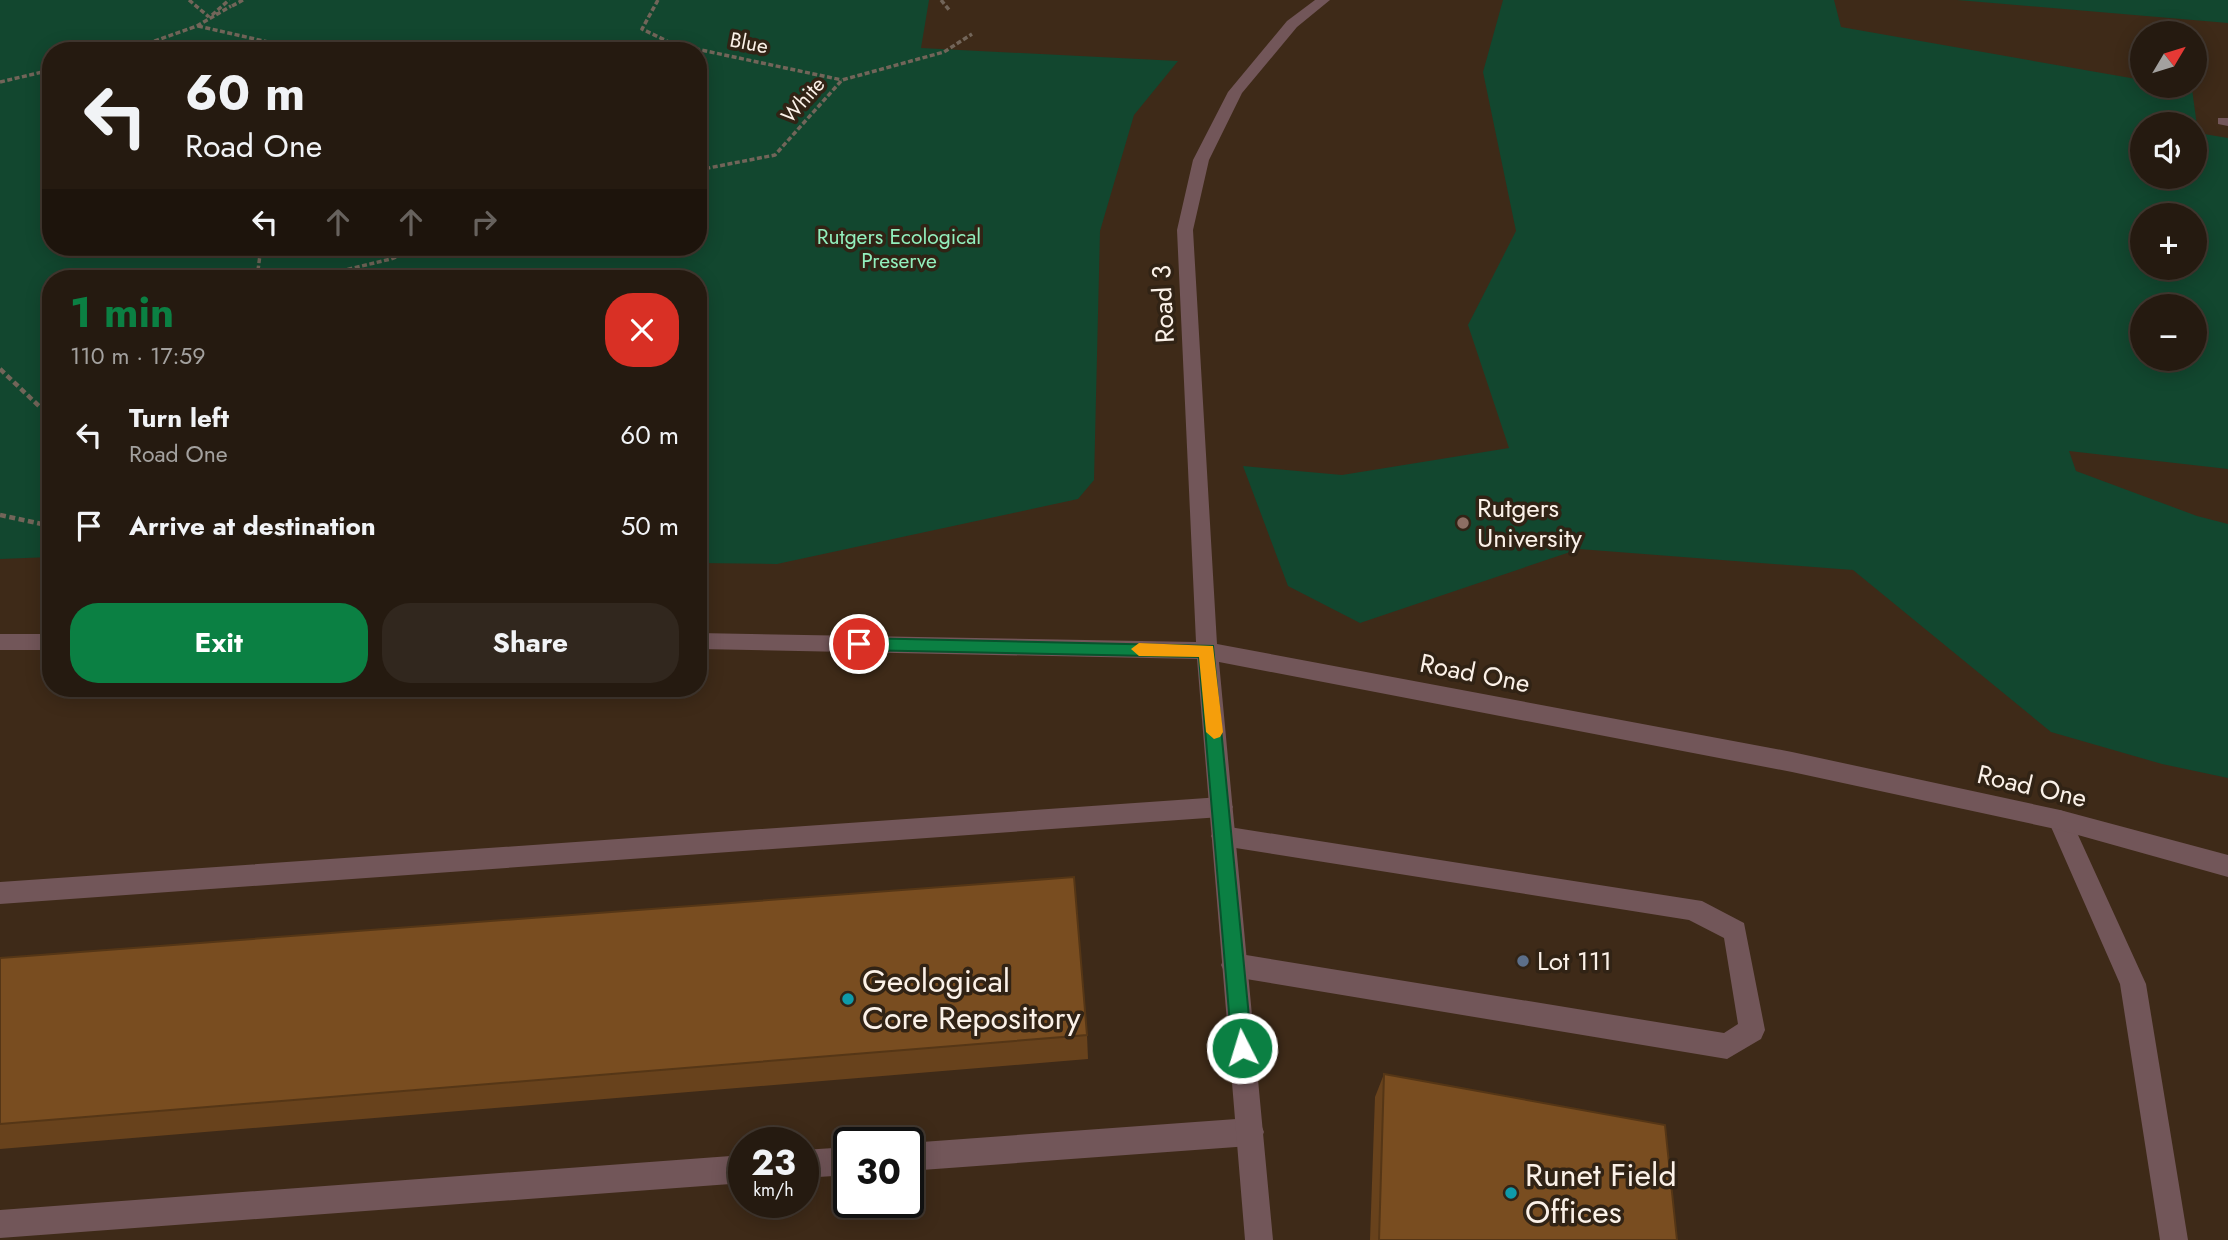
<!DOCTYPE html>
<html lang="en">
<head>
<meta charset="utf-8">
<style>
  :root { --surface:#251a10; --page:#31271e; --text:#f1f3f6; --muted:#a3a19f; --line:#423830; --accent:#0b8043 }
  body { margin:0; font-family:Jost,sans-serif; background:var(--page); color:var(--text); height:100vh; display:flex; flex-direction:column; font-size:26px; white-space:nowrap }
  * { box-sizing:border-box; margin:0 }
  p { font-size:23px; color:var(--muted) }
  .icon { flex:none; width:38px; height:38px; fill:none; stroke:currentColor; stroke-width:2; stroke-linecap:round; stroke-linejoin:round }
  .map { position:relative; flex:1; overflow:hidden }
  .sheet { position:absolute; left:42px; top:270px; width:665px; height:427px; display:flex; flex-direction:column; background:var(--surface); border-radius:28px; box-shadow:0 4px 18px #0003,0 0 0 2px var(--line) }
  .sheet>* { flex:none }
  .top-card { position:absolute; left:42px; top:42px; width:665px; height:214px; border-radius:28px; box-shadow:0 4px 18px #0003,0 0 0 2px var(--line); background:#251a10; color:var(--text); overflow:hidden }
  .needle { width:46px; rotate:52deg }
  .buttons { position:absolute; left:2130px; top:21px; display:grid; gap:14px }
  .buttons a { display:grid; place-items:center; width:77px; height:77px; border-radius:50%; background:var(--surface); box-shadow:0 4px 18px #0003,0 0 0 2px var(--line); font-size:35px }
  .speed { position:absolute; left:728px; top:1127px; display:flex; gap:14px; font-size:35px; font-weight:700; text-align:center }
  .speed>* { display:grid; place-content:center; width:91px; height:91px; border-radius:50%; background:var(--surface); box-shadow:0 4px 18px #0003,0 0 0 2px var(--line); line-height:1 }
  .speed small { font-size:18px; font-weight:400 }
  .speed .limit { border:4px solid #111; border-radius:10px; background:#fff; color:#111 }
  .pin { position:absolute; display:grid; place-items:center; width:60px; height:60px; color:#fff; margin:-30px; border:4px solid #fff; border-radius:50%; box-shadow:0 2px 7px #0007 }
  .me { position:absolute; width:77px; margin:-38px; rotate:355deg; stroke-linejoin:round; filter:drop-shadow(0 0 5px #0008) }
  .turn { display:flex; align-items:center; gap:24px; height:147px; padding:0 28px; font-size:32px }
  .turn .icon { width:91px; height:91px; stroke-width:2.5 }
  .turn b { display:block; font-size:49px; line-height:60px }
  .lanes { display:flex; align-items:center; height:66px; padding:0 28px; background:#0003; justify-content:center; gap:35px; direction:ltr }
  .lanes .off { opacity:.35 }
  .round { display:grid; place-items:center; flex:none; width:74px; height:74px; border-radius:28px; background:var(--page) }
  .head { display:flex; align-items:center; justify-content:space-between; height:119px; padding:0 28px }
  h1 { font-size:42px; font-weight:700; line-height:52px; color:var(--accent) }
  .primary-button { display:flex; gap:14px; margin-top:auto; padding:14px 28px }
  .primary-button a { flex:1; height:80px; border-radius:28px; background:var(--accent); color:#fff; font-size:28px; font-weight:700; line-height:80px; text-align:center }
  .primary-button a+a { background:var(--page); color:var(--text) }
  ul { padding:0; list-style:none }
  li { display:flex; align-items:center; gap:21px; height:91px; padding:0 28px }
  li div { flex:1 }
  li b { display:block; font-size:26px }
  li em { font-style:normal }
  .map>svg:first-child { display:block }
  .built { fill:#3e2a18; fill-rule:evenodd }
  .green { fill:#12472f; fill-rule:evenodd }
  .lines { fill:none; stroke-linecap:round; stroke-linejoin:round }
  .path-far1 { stroke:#726559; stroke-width:3.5; stroke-dasharray:5 2.5; stroke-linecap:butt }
  .path { stroke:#726559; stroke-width:4.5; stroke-dasharray:6 3.5; stroke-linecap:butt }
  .lane { fill:#725659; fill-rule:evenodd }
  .street { fill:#725659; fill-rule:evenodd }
  .wall { fill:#68421c }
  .building { fill:#794d20; stroke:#553616; stroke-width:2 }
  .route { fill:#0b8043; stroke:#07532c; stroke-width:2 }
  .slow { fill:#f59e0b }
  .education-dot { fill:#8d6e63; stroke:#312315; stroke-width:2.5 }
  .service-dot { fill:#5c6f8a; stroke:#312315; stroke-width:2.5 }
  .culture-dot { fill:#0f9aa8; stroke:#312315; stroke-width:2.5 }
  .labels { text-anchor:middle; stroke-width:7; stroke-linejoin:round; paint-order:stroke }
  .far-street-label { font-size:21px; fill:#fbf1e8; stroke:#312315 }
  .far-park-label { font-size:21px; fill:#92efbd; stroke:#312315 }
  .street-label { font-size:26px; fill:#fbf1e8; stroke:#312315 }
  .poi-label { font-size:26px; fill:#fbf1e8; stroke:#312315; text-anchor:start }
  .near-poi-label { font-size:32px; fill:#fbf1e8; stroke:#312315; text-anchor:start }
</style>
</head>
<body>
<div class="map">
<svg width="2228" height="1240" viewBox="0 0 2228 1240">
  <rect width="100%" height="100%" fill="#312315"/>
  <path class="built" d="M0,0H2228V1240H0ZM2142,33H2194V86H2142ZM51,51H698V247H51ZM2142,124H2194V177H2142ZM2142,215H2194V268H2142ZM51,278H698V688H51ZM2142,306H2194V359H2142ZM744,1143H803V1202H744ZM849,1143H908V1202H849Z"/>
  <path class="green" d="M0,0H929L921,48L1178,61L1134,115L1100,231L1094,480L1078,499L777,564L698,563V278H51V557L0,559ZM51,51H698V247H51Z
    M1503,0H1834L1841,27L2142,80V86L2192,89L2198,133L2228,138V469L2069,451L2076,471L2197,516L2228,524V778L2162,764L2051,732L1853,570L1579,549L1360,623L1288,586L1243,466L1342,475L1509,448L1468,325L1516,231L1483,72ZM2142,124H2194V177H2142ZM2142,215H2194V268H2142ZM2142,306H2194V359H2142Z
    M1957,0H2228V23Z"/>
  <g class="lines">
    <path class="path-far1" d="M189,0L209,17
      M658,0L642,29L673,44L842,80
      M941,0L950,11
      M232,6L243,0
      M212,15L229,0
      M198,26L281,45L283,51
      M126,51L197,26L231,6
      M0,82L51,70
      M698,170L775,155L842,80L944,52L972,34
      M257,278L261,247
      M311,278L391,259L422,247"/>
    <path class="path" d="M0,369L40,407H51
      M0,515L51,526"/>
    <path class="lane" d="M2218,118H2228V126L2218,124Z
      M1221,797L1229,800L1233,807L1229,814L1221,817L0,904V882Z
      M2060,810L2068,813L2146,984L2188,1240H2160L2120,984L2048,820L2052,813Z
      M1223,826L1702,901L1744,923L1765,1030L1761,1039L1727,1059L1234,977L1225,973L1221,965L1225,957L1234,953L1724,1033L1738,1024L1724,938L1689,920L1223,846L1215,843L1211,836L1215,829Z
      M1250,1118L1260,1122L1264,1132L1260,1142L1250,1146L908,1171V1143Z
      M849,1147V1175L803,1178V1150Z
      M744,1155V1183L0,1238V1210Z"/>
    <path class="street" d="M1315,0H1330L1297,27L1242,93L1209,160L1193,230L1217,644L1792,752L2060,810L2228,855V877L2060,830L1792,772L1219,662L1273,1240H1245L1197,659L698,649V633L1196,642L1177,230L1193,160L1228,92L1287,21Z
      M0,634H51V650H0Z"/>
  </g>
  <path class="wall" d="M0,958L1087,1035L1088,1059L0,1149Z
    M1384,1074L1677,1240H1370L1375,1097Z"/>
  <path class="building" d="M1074,877L1087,1035L0,1124V958Z
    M1384,1074L1665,1125L1677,1240H1379Z"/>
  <path class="route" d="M859,638L1213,646L1252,1048L1249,1055L1242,1058L1235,1055L1232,1048L1199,657L859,650L851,644Z"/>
  <path class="slow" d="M1139,643L1213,646L1223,732L1220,737L1214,739L1206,732L1199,657L1139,656L1131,649Z"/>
  <circle class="education-dot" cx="1463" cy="523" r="7"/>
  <circle class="service-dot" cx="1523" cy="961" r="7"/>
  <g class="culture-dot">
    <circle cx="848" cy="999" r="7"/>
    <circle cx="1511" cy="1193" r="7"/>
  </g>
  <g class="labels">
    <g class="far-street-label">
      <text transform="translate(749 43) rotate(11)" y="7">Blue</text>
      <text transform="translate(803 100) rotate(-48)" y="7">White</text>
    </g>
    <g class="far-park-label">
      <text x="899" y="244">Rutgers Ecological<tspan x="899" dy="24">Preserve</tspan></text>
    </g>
    <g class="street-label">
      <text transform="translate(1163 304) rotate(-93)" y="9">Road 3</text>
      <text transform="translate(1475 673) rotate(11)" y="9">Road One</text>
      <text transform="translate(2032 786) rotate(13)" y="9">Road One</text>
    </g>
    <g class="poi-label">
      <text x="1477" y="517">Rutgers<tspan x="1477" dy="30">University</tspan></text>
      <text x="1537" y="970">Lot 111</text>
    </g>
    <g class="near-poi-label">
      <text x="862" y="992">Geological<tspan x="862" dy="37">Core Repository</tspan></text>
      <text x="1525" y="1186">Runet Field<tspan x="1525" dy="37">Offices</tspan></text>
    </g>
  </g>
</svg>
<div class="buttons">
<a><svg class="needle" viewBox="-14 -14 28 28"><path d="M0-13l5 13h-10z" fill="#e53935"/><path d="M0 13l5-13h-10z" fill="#a3a19f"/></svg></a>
<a><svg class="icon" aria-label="sound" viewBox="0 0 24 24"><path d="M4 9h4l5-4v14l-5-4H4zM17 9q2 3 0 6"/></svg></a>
<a>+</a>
<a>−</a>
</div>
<div class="speed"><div>23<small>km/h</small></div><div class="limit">30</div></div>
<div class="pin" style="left:859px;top:644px;background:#d93025"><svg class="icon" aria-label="arrive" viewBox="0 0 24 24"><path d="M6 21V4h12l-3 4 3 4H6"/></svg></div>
<svg class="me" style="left:1242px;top:1048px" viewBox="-20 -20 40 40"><circle r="17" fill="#0b8043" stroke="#fff" stroke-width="3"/><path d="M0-11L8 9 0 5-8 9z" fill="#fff"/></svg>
<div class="top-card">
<div class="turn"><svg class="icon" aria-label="left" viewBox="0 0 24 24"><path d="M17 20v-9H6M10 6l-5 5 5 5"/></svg><div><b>60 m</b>Road One</div></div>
<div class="lanes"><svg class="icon" aria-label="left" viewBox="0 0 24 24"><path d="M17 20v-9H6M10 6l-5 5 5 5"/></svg><svg class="icon off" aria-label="ahead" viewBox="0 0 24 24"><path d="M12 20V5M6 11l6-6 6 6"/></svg><svg class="icon off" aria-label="ahead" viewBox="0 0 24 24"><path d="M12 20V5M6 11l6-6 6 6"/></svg><svg class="icon off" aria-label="right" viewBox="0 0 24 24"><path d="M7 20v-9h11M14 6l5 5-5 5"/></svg></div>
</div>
<section class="sheet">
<div class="head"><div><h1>1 min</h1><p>110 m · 17:59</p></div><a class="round" style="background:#d93025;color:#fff"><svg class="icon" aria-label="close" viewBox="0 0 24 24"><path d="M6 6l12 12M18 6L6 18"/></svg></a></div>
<ul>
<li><svg class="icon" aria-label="left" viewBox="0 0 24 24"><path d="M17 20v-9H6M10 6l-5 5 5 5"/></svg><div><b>Turn left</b><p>Road One</p></div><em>60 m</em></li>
<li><svg class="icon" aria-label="arrive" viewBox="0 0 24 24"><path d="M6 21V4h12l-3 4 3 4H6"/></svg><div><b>Arrive at destination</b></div><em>50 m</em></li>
</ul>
<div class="primary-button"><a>Exit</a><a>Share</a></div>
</section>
</div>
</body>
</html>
